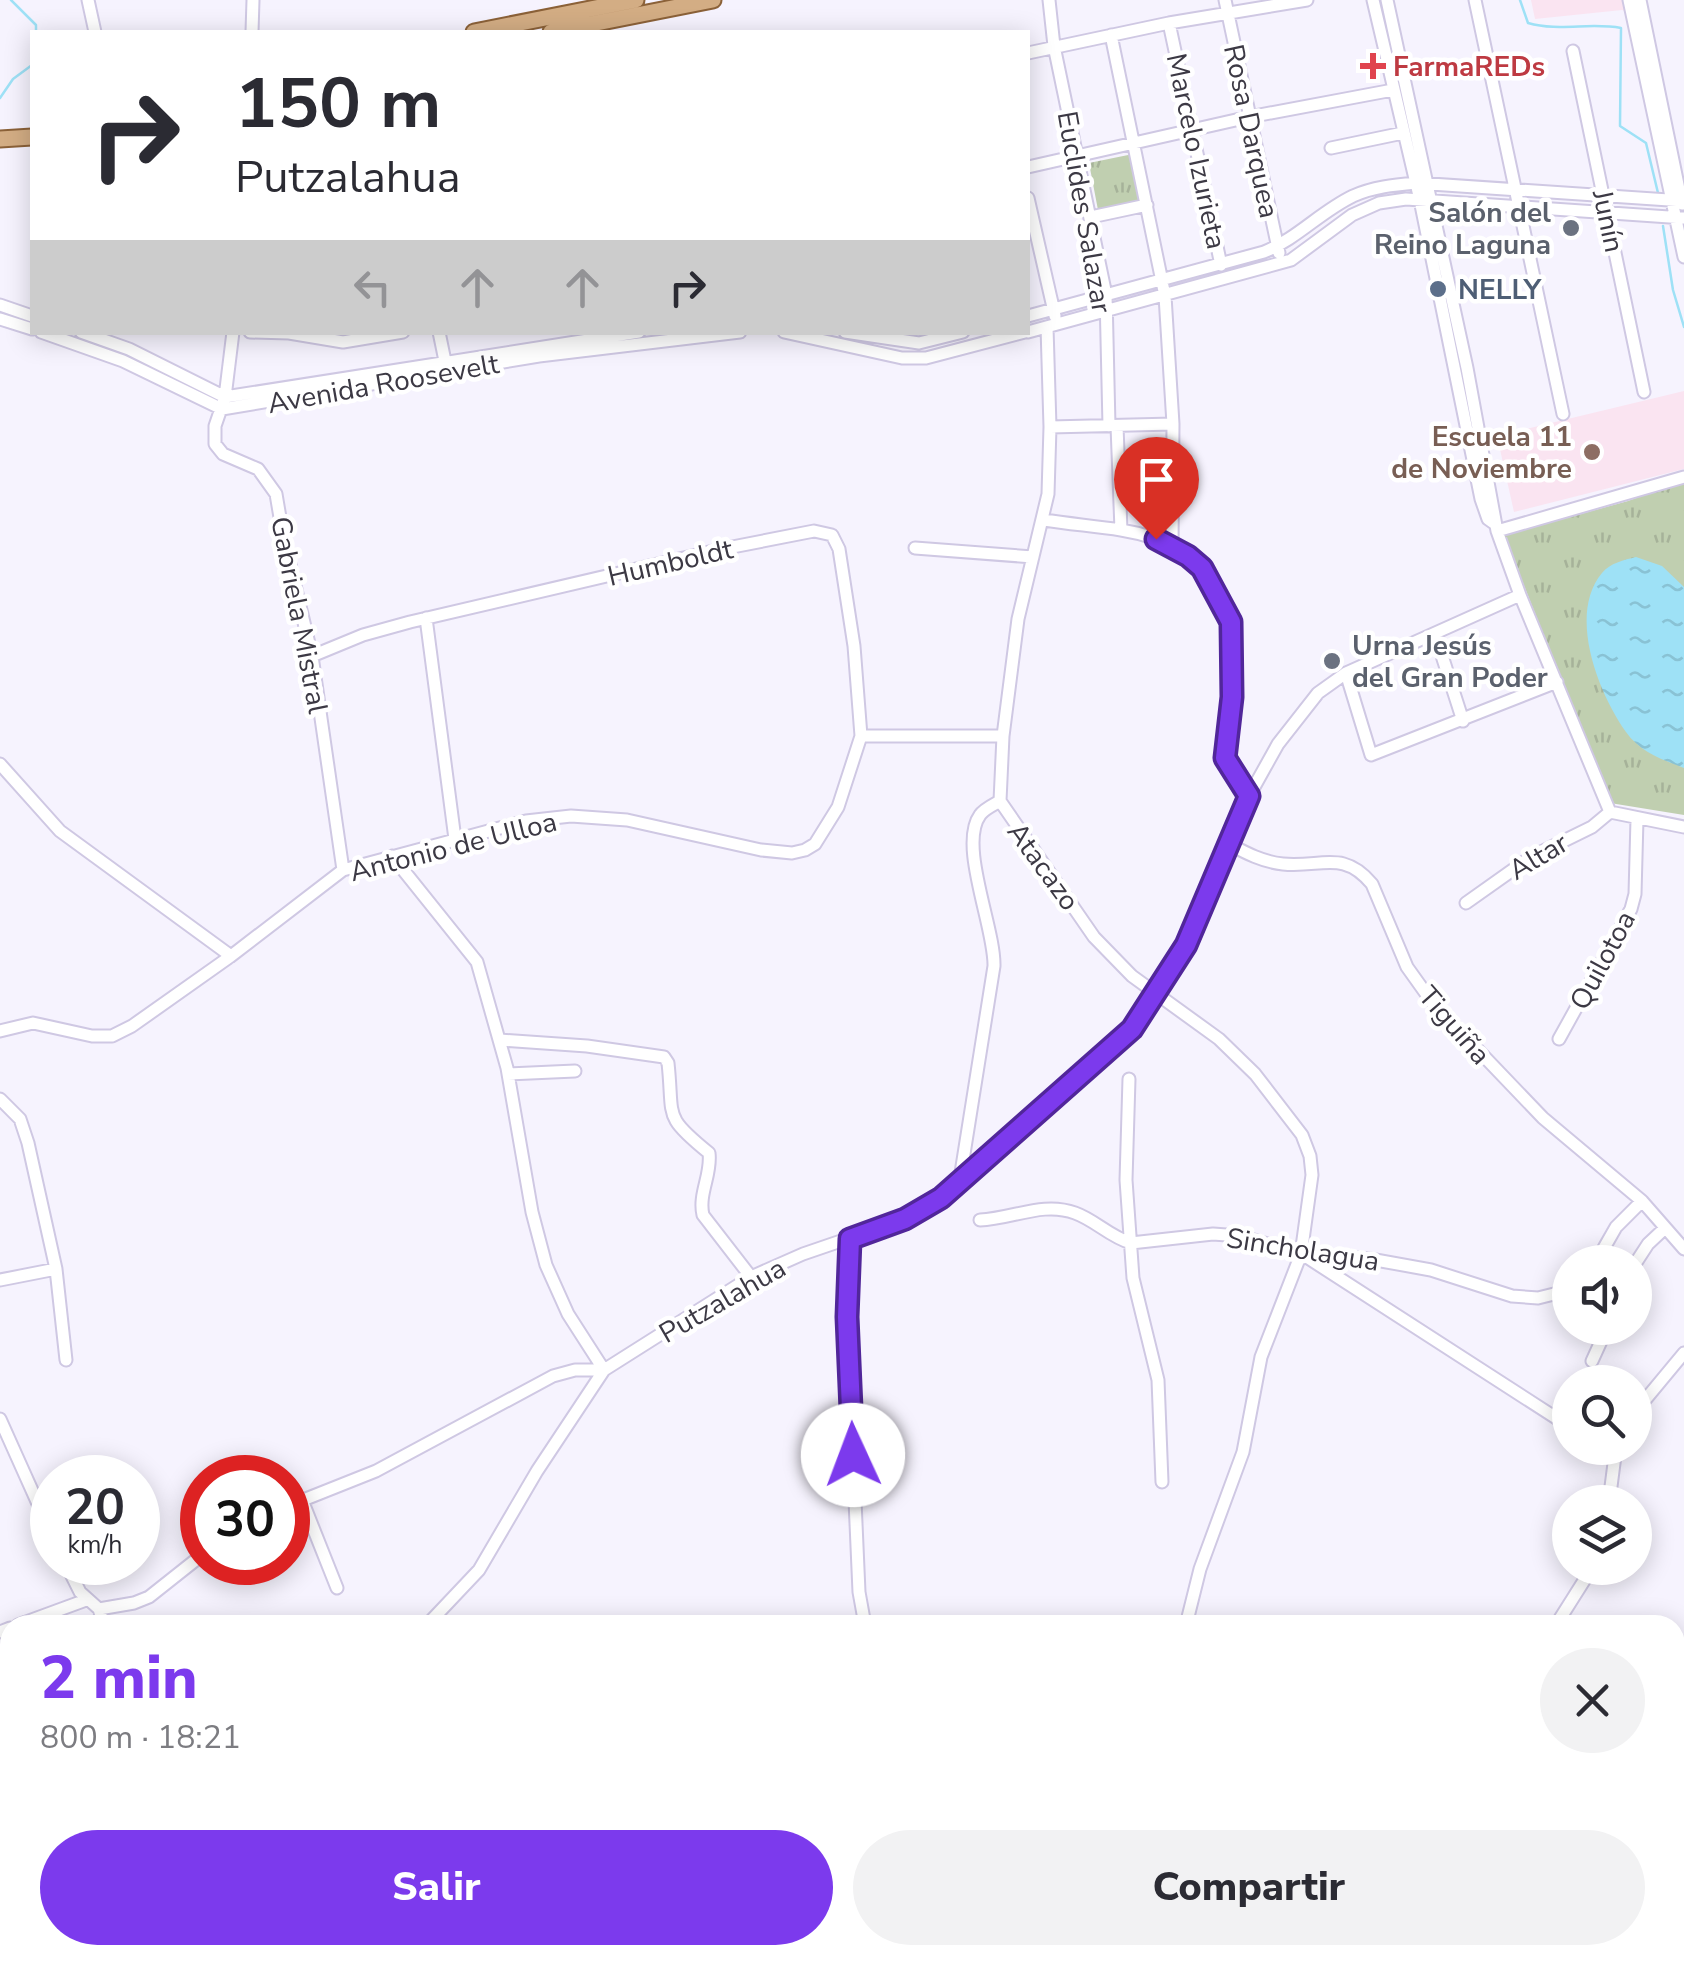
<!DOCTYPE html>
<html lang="es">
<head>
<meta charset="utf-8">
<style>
  :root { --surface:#fff; --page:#f2f2f3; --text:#2b2b33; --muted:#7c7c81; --accent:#7c3aed }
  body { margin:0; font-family:"Nunito Sans",sans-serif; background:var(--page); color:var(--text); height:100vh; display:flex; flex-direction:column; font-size:38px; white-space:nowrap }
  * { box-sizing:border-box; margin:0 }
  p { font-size:32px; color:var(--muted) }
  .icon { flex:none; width:55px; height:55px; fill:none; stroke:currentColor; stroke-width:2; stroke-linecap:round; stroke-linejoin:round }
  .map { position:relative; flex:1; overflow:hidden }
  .side { position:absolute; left:0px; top:1615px; width:1685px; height:350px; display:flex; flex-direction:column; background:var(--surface); border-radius:30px 30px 0 0; box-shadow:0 5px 25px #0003 }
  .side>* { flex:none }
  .guide { position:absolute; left:30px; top:30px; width:1000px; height:305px; border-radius:0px; box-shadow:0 5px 25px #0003; background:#fff; color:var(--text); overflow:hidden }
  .controls { position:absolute; left:1552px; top:1245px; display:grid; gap:20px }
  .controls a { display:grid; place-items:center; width:100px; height:100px; border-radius:50%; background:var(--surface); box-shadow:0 5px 25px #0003; font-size:50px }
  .speed { position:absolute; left:30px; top:1455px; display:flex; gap:20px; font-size:50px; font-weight:700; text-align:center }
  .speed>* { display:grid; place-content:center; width:130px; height:130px; border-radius:50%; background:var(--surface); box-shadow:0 5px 25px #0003; line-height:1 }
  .speed small { font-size:25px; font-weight:400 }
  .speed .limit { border:15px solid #d22; background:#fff; color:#111 }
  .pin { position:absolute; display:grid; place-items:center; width:85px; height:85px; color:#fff; margin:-102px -42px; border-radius:50% 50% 50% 0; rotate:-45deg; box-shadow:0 0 10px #0007 }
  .pin .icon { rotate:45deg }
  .me { position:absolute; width:110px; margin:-55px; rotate:358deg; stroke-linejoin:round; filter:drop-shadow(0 0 8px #0008) }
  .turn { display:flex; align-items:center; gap:35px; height:210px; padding:0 40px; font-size:45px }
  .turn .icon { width:130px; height:130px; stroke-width:2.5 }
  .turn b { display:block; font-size:70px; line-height:85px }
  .lanes { display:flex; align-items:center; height:95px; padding:0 40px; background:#0003; justify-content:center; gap:50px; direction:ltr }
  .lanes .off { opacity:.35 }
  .round { display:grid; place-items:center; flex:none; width:105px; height:105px; border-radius:52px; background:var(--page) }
  .head { display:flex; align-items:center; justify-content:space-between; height:170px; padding:0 40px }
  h1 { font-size:60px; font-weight:800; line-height:75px; color:var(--accent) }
  .button { display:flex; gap:20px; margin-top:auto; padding:20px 40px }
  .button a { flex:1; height:115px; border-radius:60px; background:var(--accent); color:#fff; font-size:40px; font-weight:800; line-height:115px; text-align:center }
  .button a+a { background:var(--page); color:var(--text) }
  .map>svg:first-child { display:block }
  .education { fill:#fae4f1 }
  .park { fill:url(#park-tufts) }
  .water { fill:url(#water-ripples) }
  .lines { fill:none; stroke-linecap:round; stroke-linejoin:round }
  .stream { stroke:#9ee1f6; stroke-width:2.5 }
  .minor-casing { stroke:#cfc8e3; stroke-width:15 }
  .major-casing { stroke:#8b6138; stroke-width:19 }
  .minor { stroke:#fff; stroke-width:11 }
  .major { stroke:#d3ad84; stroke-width:15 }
  .route-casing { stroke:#51269a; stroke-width:25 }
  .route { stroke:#7c3aed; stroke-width:18 }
  .health-dot { fill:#e0444e; stroke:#fff; stroke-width:4 }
  .worship-dot { fill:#6b7280; stroke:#fff; stroke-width:4 }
  .service-dot { fill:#5c6f8a; stroke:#fff; stroke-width:4 }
  .education-dot { fill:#8d6e63; stroke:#fff; stroke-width:4 }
  .labels { text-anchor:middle; stroke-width:9; stroke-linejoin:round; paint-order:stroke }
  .health-label { font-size:28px; font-weight:bold; fill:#be3a42; stroke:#fff; text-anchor:start }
  .street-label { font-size:28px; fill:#3c3944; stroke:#fff }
  .worship-label { font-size:28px; font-weight:bold; fill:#5b616d; stroke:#fff; text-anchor:end }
  .service-label { font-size:28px; font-weight:bold; fill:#4e5e75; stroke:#fff; text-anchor:start }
  .education-label { font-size:28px; font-weight:bold; fill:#785e54; stroke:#fff; text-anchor:end }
</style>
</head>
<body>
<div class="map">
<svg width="1684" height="1965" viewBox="0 0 1684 1965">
  <defs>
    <pattern id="park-tufts" width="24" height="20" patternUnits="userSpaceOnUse" patternTransform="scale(2.5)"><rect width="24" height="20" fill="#c0cfb0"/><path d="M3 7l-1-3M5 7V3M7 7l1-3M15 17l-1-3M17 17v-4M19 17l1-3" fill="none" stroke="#a6b299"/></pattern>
    <pattern id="water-ripples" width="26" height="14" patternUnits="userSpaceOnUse" patternTransform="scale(2.5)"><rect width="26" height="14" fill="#9ee1f6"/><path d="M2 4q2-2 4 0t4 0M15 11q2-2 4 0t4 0" fill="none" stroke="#89c2d4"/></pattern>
  </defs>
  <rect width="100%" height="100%" fill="#f6f3fe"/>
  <path class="education" d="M1531,0H1626L1628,12L1622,10L1535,19Z
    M1684,391V469L1514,512L1497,436Z"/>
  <path class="park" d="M1133,154L1142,201L1098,210L1089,163Z
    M1684,480V815L1610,803L1504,535L1628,501Z"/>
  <path class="water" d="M1636,557L1662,566L1684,587V768C1663,760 1640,752 1626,732C1599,694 1567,615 1602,573C1610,563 1624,560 1636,557Z"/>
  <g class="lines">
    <path class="stream" d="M11,0L36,25V32
      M1520,0L1528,23C1559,32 1590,22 1621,28L1620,126L1646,143L1658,193
      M0,98L13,79L32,65
      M1663,226L1673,290L1684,327"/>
    <g class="minor-casing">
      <path id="minor" d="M88,0L95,32
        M1049,0L1054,46L1106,295L1109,426
        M1225,0L1279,253
        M1373,0L1420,200L1481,499L1488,519L1495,524
        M1387,0L1467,368L1497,531L1520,595L1610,812
        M1475,0L1563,414
        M1629,0L1684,257
        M1640,0L1682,204
        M1169,23L1221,265
        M252,32L253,0
        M1111,35L1165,296L1173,424L1172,547
        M1573,51L1644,392
        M1028,53L1169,23L1307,0
        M1331,148L1403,133
        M1028,167L1249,117L1393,90
        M1028,198L1055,316
        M1091,217L1147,205
        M0,305L32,316
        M1028,316L1264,252C1298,238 1320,212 1353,196C1373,187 1394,185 1416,183L1684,201
        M0,319L32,329
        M1047,327L1050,427L1048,494L1018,619L1003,736L1000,801L1094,937L1132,976L1219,1039L1255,1074L1302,1135L1310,1156L1312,1175L1301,1254L1261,1357L1243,1452L1200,1569L1186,1625
        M41,332L123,361L222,409L539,356L740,332
        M81,332L129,349L225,397L639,332
        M233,332L225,397L215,426V444L223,454L258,469L276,494L283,535L312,656L343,870
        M250,332L289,333L343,342L403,332
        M439,332L445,361
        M784,332L902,358H926L1025,332
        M845,332L919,343L963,332
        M1028,332L1291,260L1352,215L1379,203L1406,199L1684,218
        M1117,426L1121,530
        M1050,427L1173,424
        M1044,520C1069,524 1095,526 1121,530C1215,545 1239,609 1233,695C1229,747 1215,750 1249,796
        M1497,531L1684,477
        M915,548L1033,557
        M426,618L455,839
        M1435,634L1463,721
        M312,656L363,635L410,622L722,549L814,531L832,535L839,549L854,646L861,736
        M1346,673L1371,755L1557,682
        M0,764L60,831L231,956
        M1610,812L1684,827
        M1229,844C1246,853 1263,862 1283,864C1321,868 1343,849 1372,884L1407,967L1432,1002L1543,1118L1642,1201L1684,1249
        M392,856L477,962L507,1068L532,1212L546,1265L568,1314L604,1370
        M1466,903L1531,857L1592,827L1610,812
        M0,1031L33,1023L92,1036H112L132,1026L231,956L343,870L526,821L571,816L627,820L761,850L792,853L805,850L815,844L838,807L861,736H1003
        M1559,1039L1631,909L1635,894L1637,819
        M500,1040L587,1046L664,1057L668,1063C674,1118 662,1115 709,1153C712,1174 698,1194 703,1215L751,1277
        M508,1074L575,1071
        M1129,1079L1126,1180L1133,1278L1158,1380L1162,1482
        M0,1099L20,1119L28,1143L56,1269L66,1360
        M960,1179L994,966C995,928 958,845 980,815C984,809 995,804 1000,801
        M980,1220C1012,1219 1043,1201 1075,1213C1095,1220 1110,1237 1131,1243L1213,1234L1240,1236L1301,1254L1370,1259L1431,1270L1512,1296L1538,1298L1570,1290
        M850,1239L847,1317L859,1592L865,1625
        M1305,1256L1570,1427
        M1596,1262L1616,1227L1642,1201
        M1635,1264L1648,1244L1664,1229
        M0,1280L56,1269
        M1592,1361L1607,1328
        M1635,1412L1684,1353
        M0,1419L52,1535
        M302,1500L337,1588
        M1609,1502L1616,1448
        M288,1506L376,1471L553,1376L575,1370H604
        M65,1562L80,1592L99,1609L134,1603L149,1597L202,1555
        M99,1609L104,1625
        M18,1625L86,1600
        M427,1625L479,1570L537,1471L604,1370L751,1277L803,1254L905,1219L941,1197L1132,1029L1185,945L1249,796L1278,744L1318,693L1346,673L1520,595
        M1556,1625L1592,1568
        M0,1632L10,1628
        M386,1955L390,1965
        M934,1955L944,1965
        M1223,1955L1225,1965
        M84,1965L93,1955
        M308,1965L318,1955
        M1467,1965V1955"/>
    </g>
    <g class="major-casing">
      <path id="major" d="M474,32L636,0
        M551,32L713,0
        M0,139L32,137"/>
    </g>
    <use href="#minor" class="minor"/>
    <use href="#major" class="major"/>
  </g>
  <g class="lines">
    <g class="route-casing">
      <path id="route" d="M853,1455L847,1317L850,1239L905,1219L941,1198L1132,1029L1186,945L1249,796L1225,758L1232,697L1231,622L1202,568L1188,556L1156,539"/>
    </g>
    <use href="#route" class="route"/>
  </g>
  <path class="health-dot" d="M1368 51h10v10h10v10h-10v10h-10v-10h-10v-10h10z"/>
  <g class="worship-dot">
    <circle cx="1571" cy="228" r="10"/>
    <circle cx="1332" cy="661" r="10"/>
  </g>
  <circle class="service-dot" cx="1438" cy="289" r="10"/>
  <circle class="education-dot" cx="1592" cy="452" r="10"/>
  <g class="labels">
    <g class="health-label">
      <text x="1393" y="76">FarmaREDs</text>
    </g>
    <g class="street-label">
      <text transform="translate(1252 131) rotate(78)" y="10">Rosa Darquea</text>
      <text transform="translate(1197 151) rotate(78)" y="10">Marcelo Izurieta</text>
      <text transform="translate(1085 212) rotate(80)" y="10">Euclides Salazar</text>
      <text transform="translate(1609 221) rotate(78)" y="10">Junín</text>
      <text transform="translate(383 383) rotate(-10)" y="10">Avenida Roosevelt</text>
      <text transform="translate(670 562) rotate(-13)" y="10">Humboldt</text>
      <text transform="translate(300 615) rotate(79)" y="10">Gabriela Mistral</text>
      <text transform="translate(453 846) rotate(-14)" y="10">Antonio de Ulloa</text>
      <text transform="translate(1538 856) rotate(-31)" y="10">Altar</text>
      <text transform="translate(1044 866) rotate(54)" y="10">Atacazo</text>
      <text transform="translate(1602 960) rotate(-62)" y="10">Quilotoa</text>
      <text transform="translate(1455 1025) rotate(49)" y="10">Tiguiña</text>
      <text transform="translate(1303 1249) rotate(9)" y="10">Sincholagua</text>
      <text transform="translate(722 1300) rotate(-30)" y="10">Putzalahua</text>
    </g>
    <g class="worship-label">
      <text x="1551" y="222">Salón del<tspan x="1551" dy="32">Reino Laguna</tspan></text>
      <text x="1352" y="655" text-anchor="start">Urna Jesús<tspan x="1352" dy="32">del Gran Poder</tspan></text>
    </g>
    <g class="service-label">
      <text x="1458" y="299">NELLY</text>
    </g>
    <g class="education-label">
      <text x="1572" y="446">Escuela 11<tspan x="1572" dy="32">de Noviembre</tspan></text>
    </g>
  </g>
</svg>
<div class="controls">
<a><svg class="icon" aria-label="sound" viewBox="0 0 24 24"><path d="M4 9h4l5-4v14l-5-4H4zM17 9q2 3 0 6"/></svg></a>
<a><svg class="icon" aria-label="search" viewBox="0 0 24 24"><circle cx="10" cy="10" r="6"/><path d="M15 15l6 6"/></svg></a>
<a><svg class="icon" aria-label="layers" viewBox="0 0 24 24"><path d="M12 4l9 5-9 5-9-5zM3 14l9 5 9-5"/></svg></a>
</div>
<div class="speed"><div>20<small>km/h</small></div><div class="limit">30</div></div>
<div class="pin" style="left:1156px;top:539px;background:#d93025"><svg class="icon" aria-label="arrive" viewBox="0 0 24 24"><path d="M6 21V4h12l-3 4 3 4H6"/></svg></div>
<svg class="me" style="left:853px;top:1455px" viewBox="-20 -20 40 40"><circle r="19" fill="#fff"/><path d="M0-13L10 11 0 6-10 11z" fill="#7c3aed"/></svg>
<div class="guide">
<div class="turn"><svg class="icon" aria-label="right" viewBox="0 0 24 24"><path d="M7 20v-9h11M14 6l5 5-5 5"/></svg><div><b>150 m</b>Putzalahua</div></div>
<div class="lanes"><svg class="icon off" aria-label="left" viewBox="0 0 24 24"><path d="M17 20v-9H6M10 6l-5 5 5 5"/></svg><svg class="icon off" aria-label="ahead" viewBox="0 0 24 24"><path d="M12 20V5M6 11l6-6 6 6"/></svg><svg class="icon off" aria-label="ahead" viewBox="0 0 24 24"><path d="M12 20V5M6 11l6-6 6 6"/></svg><svg class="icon" aria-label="right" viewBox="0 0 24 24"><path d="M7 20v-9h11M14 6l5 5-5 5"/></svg></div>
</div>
<section class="side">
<div class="head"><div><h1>2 min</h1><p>800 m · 18:21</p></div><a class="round"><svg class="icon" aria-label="close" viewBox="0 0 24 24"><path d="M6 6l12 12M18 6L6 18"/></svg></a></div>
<div class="button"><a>Salir</a><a>Compartir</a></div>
</section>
</div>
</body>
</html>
